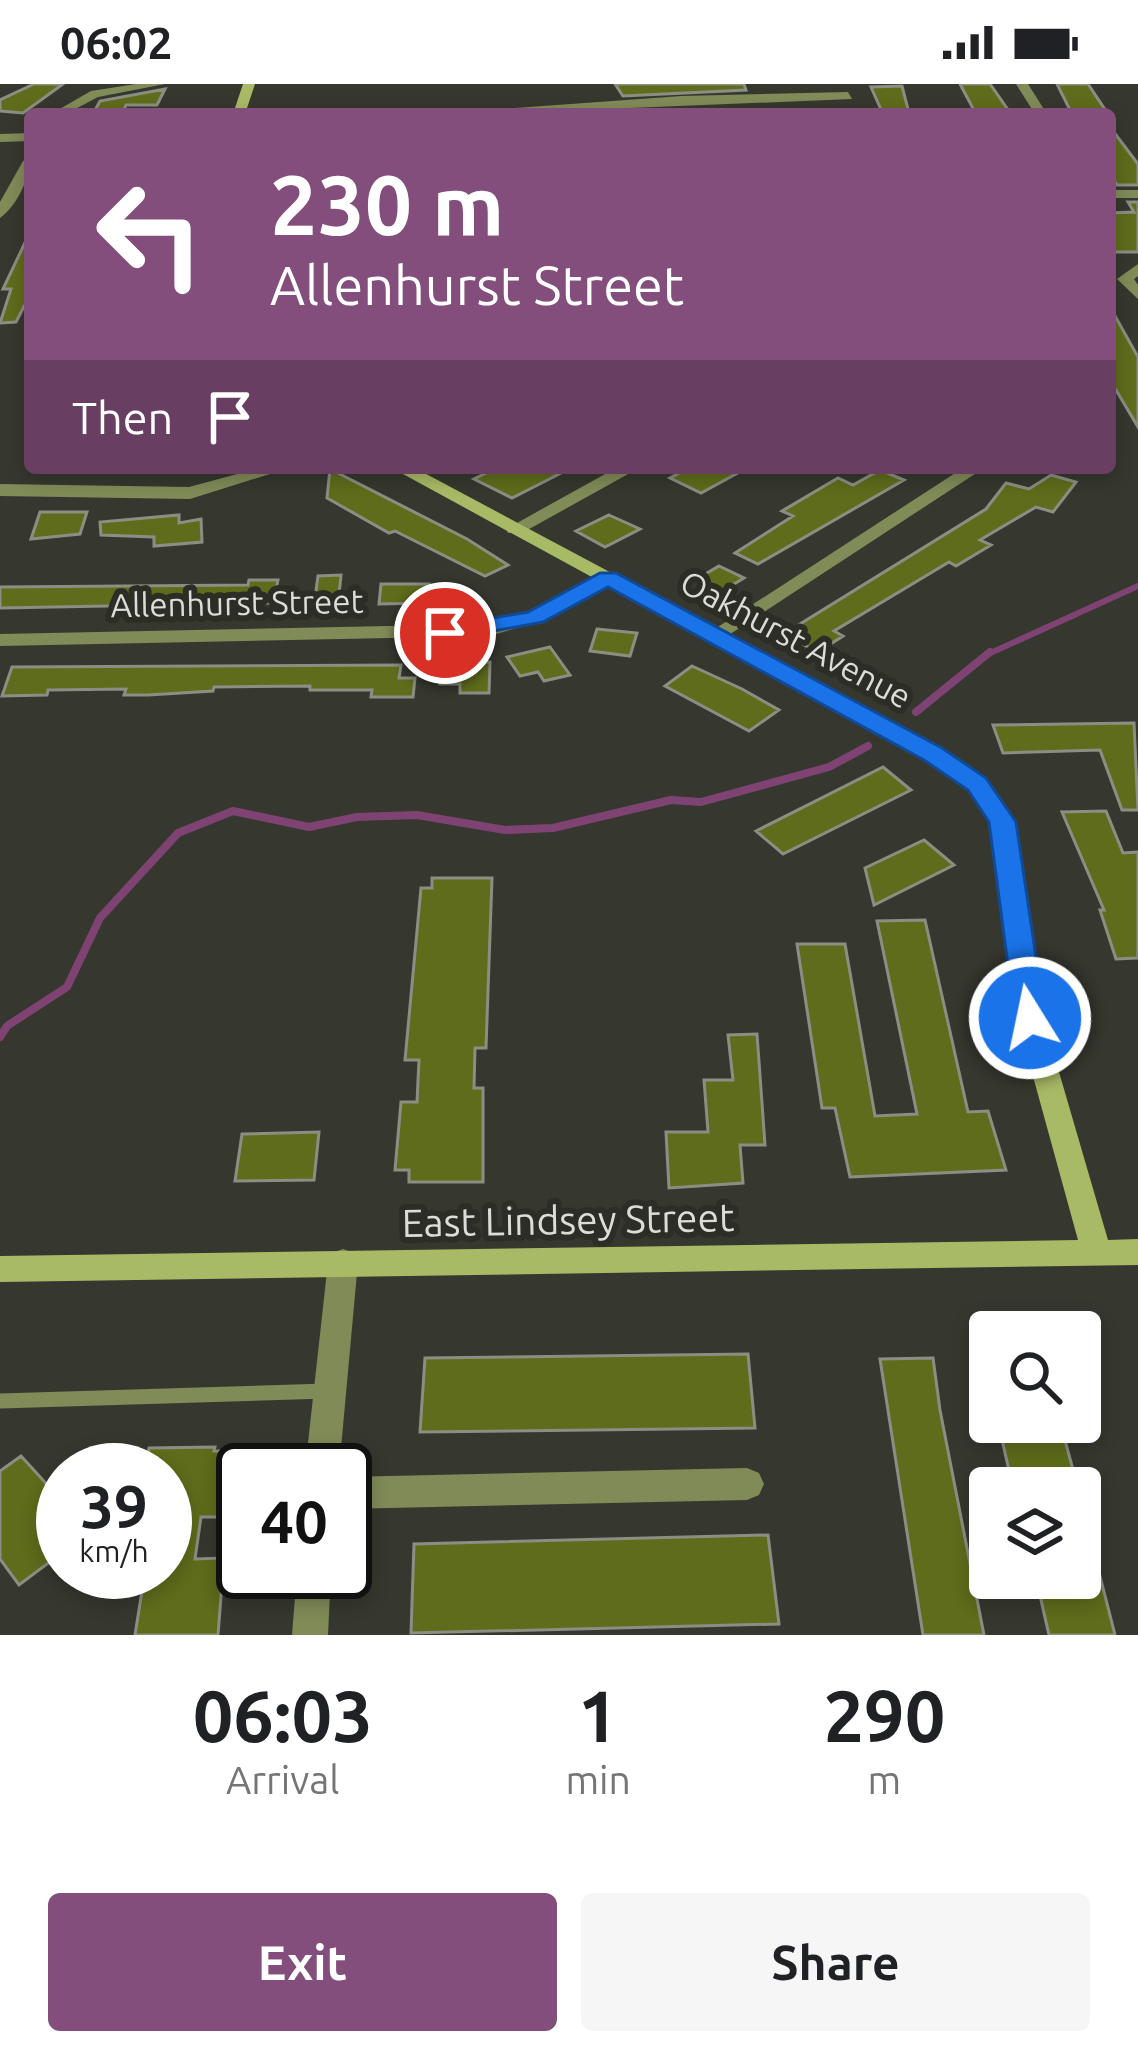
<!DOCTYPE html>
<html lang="en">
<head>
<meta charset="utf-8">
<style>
  :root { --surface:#fff; --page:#f6f6f6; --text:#202124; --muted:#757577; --accent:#834e7b }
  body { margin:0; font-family:Ubuntu,sans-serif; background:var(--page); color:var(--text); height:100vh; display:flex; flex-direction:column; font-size:45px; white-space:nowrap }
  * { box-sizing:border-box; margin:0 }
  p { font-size:39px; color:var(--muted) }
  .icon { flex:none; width:66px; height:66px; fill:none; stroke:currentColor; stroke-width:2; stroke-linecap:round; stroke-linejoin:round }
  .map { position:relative; height:1551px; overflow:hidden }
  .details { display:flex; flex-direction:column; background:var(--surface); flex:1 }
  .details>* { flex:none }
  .guide { position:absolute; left:24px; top:24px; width:1092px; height:366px; border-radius:12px; box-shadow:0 6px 18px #0003; background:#834e7b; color:#fff; overflow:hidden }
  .tools { position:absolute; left:969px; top:1227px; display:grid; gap:24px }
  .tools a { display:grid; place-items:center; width:132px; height:132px; border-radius:12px; background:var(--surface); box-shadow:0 6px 18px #0003; font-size:60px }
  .speed { position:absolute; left:36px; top:1359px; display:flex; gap:24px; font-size:60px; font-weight:700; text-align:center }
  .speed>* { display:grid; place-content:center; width:156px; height:156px; border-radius:50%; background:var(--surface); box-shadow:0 6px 18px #0003; line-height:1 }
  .speed small { font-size:30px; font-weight:400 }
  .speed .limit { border:6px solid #111; border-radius:18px; background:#fff; color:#111 }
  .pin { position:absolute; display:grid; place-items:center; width:102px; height:102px; color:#fff; margin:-51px; border:6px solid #fff; border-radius:50%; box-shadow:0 3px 12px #0007 }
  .me { position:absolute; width:132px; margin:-66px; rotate:350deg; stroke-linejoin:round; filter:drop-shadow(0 0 9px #0008) }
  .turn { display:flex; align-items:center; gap:42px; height:252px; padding:0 48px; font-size:54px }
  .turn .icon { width:156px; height:156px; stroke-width:2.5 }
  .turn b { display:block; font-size:84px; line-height:102px }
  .then { display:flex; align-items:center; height:114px; padding:0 48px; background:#0003; gap:24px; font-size:45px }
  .eta { display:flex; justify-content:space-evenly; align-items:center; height:204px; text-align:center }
  .eta b { font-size:72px; font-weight:700; line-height:84px }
  .button { display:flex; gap:24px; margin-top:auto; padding:24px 48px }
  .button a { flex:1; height:138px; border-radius:12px; background:var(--accent); color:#fff; font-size:48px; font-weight:700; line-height:138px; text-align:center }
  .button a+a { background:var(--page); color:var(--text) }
  .status { display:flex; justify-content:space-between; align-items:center; height:84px; padding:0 60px; background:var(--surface); direction:ltr }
  .status svg { height:33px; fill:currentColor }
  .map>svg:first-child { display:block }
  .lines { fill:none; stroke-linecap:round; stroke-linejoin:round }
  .stream-far1 { stroke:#7f4373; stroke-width:6 }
  .stream { stroke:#7f4373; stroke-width:8 }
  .building { fill:#5e6c1b; stroke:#8b8e83; stroke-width:3 }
  .lane { stroke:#808b58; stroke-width:15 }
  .street { fill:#808b58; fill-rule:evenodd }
  .secondary { fill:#a9ba66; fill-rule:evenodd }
  .route { fill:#1a73e8; stroke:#114b97; stroke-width:3 }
  .labels { text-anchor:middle; stroke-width:12; stroke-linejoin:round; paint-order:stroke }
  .street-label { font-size:33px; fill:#dcddd8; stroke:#2c2e25 }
  .near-street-label { font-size:39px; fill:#dcddd8; stroke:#2c2e25 }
</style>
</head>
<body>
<div class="status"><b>06:02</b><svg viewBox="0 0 49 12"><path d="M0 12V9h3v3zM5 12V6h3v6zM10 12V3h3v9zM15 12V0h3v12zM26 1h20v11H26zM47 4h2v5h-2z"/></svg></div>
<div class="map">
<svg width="1138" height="1551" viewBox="0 0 1138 1551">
  <rect width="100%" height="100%" fill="#36382f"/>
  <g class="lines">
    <path class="stream-far1" d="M986,571L1138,502"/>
    <path class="stream" d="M916,628L990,568
      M0,953L7,942L67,903L100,834L178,749L233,727L309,743L357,733L417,731L505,746L553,744L671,716L701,718L829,683L868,662"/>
  </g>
  <path class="building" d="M34,0H63L23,29L0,27V16Z
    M615,0H744L746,6L623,12Z
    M960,0H990L1011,30H976Z
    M1057,0H1088L1108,30H1072Z
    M902,2L909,29L883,30L871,3Z
    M165,5L157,21H126L122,30H93L100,17Z
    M1110,43L1138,80V101H1117L1110,90Z
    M1128,118H1138V168H1110V129L1134,128Z
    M30,148V211L16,238L0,239L11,205H3Z
    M1110,223L1138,273V343L1116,306H1110Z
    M496,384H571L512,414L474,395Z
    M689,384H747L701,409L670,394Z
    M330,385L467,455L508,481L485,492L395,447L389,449L327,414Z
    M880,386L904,396L758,480L735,469L793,432L782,427L838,394L853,401Z
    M1051,391L1076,398L1053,428L1036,423L980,456L991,461L956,482L949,478L834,547L843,552L818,568L800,559L801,550L792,545L986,425L1006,399L1029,405Z
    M40,428H87L80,450L31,455Z
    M179,431V439L201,435L202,458L154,462V453L101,451L100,438Z
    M609,431L640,445L605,463L576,447Z
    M719,482L744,494L721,508L695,496Z
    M341,491L338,521H314L318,492Z
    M249,496H278L273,519L0,524V503L248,501Z
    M381,500H429L428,519L379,520Z
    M597,545L637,549L630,572L590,567Z
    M550,563L570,591L544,597L538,588L520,592L507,573Z
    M441,578H490L489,609H460V600H440Z
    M401,581L399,594H415L413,613H371L372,606H310V602L214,603L213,607L148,611H124L126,605L48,606L47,611L2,612L12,583Z
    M692,582L742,605L779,626L749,647L665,602Z
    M1134,639L1138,726H1122L1100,666L1003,669L993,641Z
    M883,683L911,706L783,770L756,747Z
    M1106,727L1123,769L1138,768V874L1116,875L1100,826H1104L1062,728Z
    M924,756L954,781L874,821L865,784Z
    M432,794H492L486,964H475L474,1004H483V1098H409V1086H395L401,1018H417L419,976H405L421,804H432Z
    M925,836L968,1028L988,1027L1006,1086L850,1093L835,1024H822L797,860H845L875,1032L917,1030L877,837Z
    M757,950L765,1061H740L743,1099L669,1104L666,1048H708L704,996H733L728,951Z
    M319,1048L314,1096L235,1097L242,1050Z
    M748,1270L755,1344L420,1348L425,1274Z
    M933,1274L940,1326L984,1551H923L880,1275Z
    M998,1338H1060L1078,1404H1013Z
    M215,1363L214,1367H239L230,1433H201L195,1475L224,1474L218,1551H135L145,1488H165V1386H145L149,1364Z
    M21,1372L63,1418V1468L19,1501L0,1475V1387Z
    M1087,1441L1115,1551H1049L1036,1494H1080V1442Z
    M768,1451L779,1540L411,1549L414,1460Z"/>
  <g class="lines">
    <path class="lane" d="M0,1317L327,1307"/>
    <path class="street" d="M136,0H165L98,13L66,30H51L91,7Z
      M1016,0H1028L1047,30H1035Z
      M848,8L852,15L482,30L488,26L682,12Z
      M30,49V57L0,58V50Z
      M30,73C30,94 17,122 0,134V118L23,77Z
      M1110,106H1138V114H1110Z
      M1138,180V192L1134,195L1138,201V215L1117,195Z
      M260,384H289L190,415L0,412V400L189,403Z
      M616,384H639L522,449H508L506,445Z
      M963,384H984L721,556L714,558L704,552Z
      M608,488L618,494L615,498L542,537L489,552L0,562V550L488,540L528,529Z
      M343,1165L354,1169L358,1178L339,1386H305L328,1178L332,1169Z
      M747,1384L759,1389L764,1400L759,1411L747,1416L345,1425V1393Z
      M297,1488H331L328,1551H292Z"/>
    <path class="secondary" d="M243,0H255L245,30H233Z
      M392,384H415L932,660L985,695L1014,738L1038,916L1108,1156L1138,1155V1181L0,1198V1172L1078,1156L1012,916L990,738L969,705L916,670Z"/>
  </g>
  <path class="route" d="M600,489H616L942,664L986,694L1016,738L1045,934L1041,941H1019L1015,934L989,738L968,706L924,676L608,503L543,538L445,556L434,549L445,542L528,528Z"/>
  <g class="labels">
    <g class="street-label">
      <text transform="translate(237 519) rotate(-1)" y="12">Allenhurst Street</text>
      <text transform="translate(796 555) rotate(28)" y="12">Oakhurst Avenue</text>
    </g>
    <g class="near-street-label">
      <text transform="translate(568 1136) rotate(-1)" y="14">East Lindsey Street</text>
    </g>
  </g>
</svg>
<div class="tools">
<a><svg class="icon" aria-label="search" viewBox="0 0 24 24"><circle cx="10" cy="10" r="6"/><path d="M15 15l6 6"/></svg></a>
<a><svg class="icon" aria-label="layers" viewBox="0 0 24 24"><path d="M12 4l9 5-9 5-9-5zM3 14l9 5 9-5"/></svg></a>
</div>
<div class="speed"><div>39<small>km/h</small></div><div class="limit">40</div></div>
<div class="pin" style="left:445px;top:549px;background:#d93025"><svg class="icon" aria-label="arrive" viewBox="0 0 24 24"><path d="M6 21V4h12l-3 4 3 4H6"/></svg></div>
<svg class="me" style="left:1030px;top:934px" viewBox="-20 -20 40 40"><circle r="17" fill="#1a73e8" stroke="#fff" stroke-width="3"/><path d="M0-11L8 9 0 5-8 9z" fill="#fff"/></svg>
<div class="guide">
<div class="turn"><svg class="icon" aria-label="left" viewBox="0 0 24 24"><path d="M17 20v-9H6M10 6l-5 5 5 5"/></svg><div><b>230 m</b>Allenhurst Street</div></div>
<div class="then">Then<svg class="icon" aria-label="arrive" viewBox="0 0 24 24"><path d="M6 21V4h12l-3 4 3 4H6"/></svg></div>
</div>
</div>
<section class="details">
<div class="eta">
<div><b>06:03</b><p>Arrival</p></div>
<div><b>1</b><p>min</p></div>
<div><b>290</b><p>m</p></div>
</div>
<div class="button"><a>Exit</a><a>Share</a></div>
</section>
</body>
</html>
